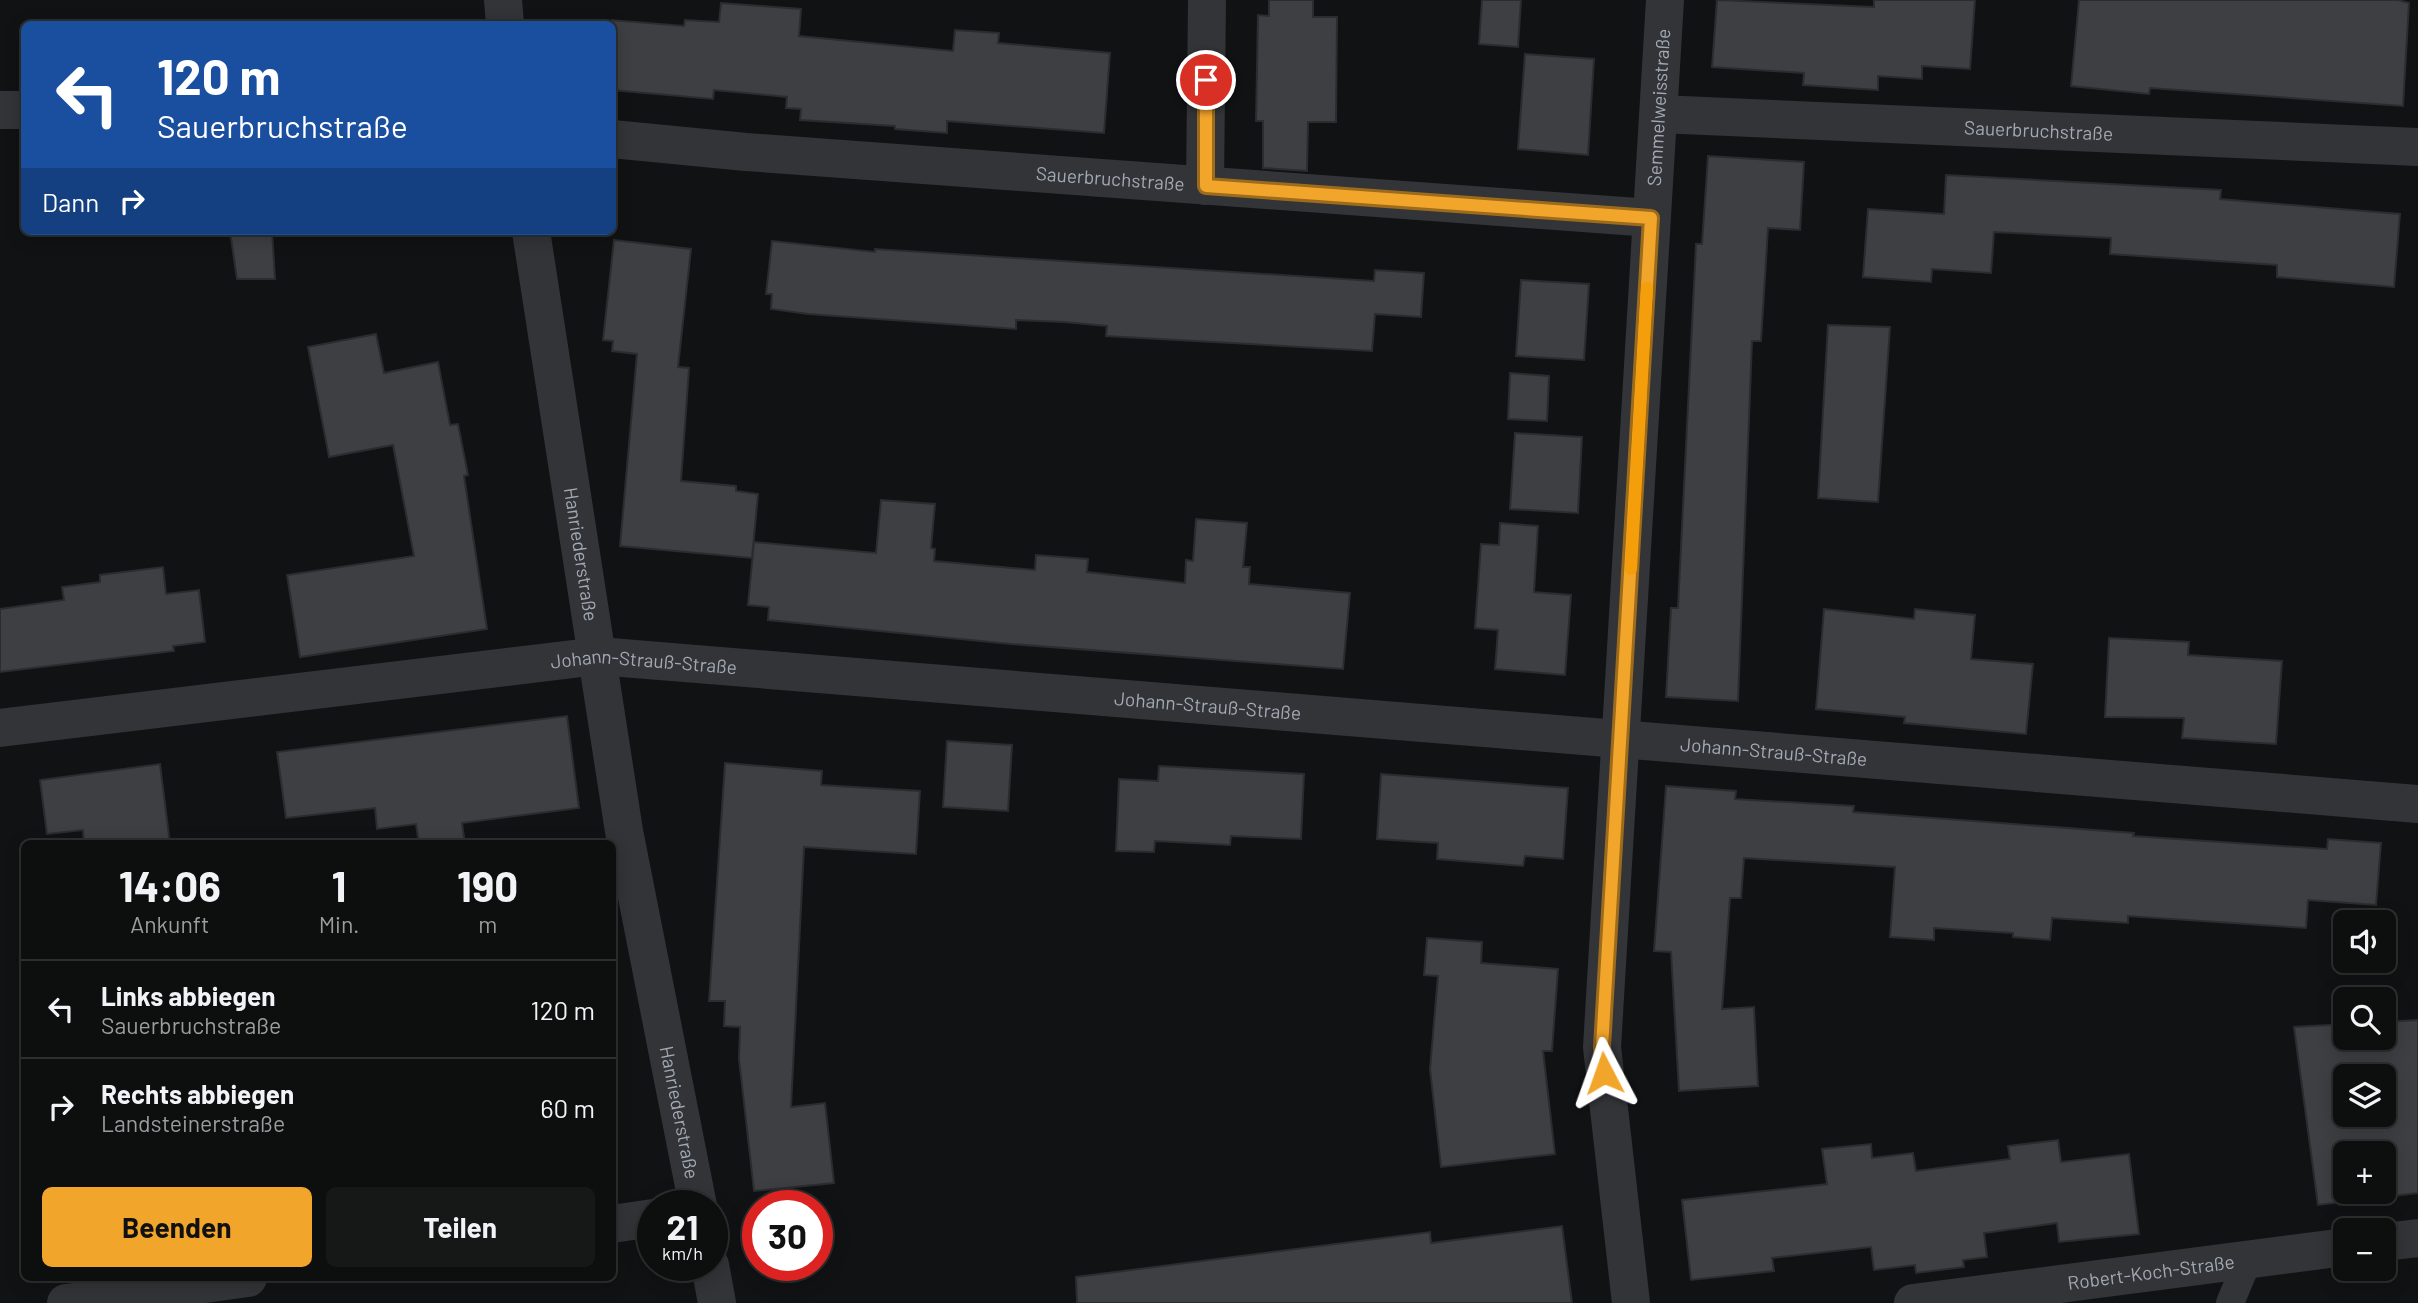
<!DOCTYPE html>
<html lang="de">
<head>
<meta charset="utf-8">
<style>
  :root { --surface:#0d0e0e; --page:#161717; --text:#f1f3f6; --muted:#9a9c9e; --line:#2d2e2e; --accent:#f2a52b }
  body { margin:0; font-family:Barlow,sans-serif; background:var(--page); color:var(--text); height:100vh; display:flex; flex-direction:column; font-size:26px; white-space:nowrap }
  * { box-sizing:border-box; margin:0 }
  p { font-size:23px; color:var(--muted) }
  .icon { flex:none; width:38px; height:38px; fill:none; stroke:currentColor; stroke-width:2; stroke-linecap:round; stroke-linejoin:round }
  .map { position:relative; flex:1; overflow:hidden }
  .panel { position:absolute; left:21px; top:840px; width:595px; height:441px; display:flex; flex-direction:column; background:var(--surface); border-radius:10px; box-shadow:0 4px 18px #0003,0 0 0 2px var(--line) }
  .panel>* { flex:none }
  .banner { position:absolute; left:21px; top:21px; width:595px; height:214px; border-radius:10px; box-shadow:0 4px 18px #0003,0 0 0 2px var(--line); background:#1a4fa0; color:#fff; overflow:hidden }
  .buttons { position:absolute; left:2333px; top:910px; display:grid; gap:14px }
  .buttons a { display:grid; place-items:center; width:63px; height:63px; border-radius:10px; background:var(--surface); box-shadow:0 4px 18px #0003,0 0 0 2px var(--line); font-size:35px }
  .speed { position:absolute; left:637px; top:1190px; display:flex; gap:14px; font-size:35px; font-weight:700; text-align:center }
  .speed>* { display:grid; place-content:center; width:91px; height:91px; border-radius:50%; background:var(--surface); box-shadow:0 4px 18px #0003,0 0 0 2px var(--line); line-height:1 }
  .speed small { font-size:18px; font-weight:400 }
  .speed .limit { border:10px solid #d22; background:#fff; color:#111 }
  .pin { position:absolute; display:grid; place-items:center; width:60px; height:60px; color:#fff; margin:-30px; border:4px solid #fff; border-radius:50%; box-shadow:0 2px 7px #0007 }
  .me { position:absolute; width:77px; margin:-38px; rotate:356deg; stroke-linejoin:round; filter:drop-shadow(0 0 5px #0008) }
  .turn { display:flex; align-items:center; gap:24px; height:147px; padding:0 21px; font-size:32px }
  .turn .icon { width:91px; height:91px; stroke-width:2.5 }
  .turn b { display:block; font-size:49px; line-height:60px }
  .then { display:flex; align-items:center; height:66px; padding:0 21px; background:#0003; gap:14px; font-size:26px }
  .eta { display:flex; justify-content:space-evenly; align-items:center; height:119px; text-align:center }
  .eta b { font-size:42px; font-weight:700; line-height:49px }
  .primary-button { display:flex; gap:14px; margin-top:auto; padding:14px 21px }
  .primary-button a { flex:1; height:80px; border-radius:10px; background:var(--accent); color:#111; font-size:28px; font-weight:700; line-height:80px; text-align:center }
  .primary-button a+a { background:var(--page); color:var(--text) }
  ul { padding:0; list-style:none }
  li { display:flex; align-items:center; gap:21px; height:98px; padding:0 21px; border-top:2px solid var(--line) }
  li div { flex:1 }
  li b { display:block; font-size:26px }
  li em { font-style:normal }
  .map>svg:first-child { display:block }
  .building { fill:#3d3f43; stroke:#2b2c2f; stroke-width:2; fill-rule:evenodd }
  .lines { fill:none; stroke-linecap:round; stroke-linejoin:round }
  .lane { stroke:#323438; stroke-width:28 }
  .street { stroke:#323438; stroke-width:38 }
  .route-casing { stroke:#9d6b1c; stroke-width:18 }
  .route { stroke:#f2a52b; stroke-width:12 }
  .slow { stroke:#f59e0b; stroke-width:12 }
  .labels { text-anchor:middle; stroke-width:5; stroke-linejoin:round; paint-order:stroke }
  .street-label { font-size:19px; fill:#a3a9b4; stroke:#0d0d0e }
</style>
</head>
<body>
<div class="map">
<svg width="2418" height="1303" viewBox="0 0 2418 1303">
  <rect width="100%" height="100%" fill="#111213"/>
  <path class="building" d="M1269,0H1313V17H1337L1336,122H1308L1307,171L1263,168V121H1256L1258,15L1269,16Z
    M1482,0H1521L1518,47L1479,44Z
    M1717,0L1874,7V0H1975L1970,69L1922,66V79L1878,76V90L1803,85L1804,73L1712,67Z
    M2079,0H2398L2409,3L2403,106L2150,88L2149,94L2071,86Z
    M721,3L801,9L799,36L953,51L955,30L999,33L998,43L1110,53L1104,133L947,121V133L895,129V126L800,120L801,109L786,108L787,97L714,90L713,99L612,90V20L684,26L685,20L719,22Z
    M1525,54L1594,59L1588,155L1518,149Z
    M1708,156L1804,162L1800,230L1768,228L1761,341H1752L1738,701L1666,697L1671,608H1678L1696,244H1702Z
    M1946,175L2221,190L2220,199L2400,214L2394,287L2277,277V265L2110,254L2111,238L1994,232L1991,273L1932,269L1931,282L1863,277L1868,209L1944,214Z
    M230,231H272L275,279H237Z
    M614,240L691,249L678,367L689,368L681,481L736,486V491L758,494L752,558L620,546L637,354L612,351L613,341L603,340Z
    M772,241L875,252V249L1374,281L1375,270L1424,273L1421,317L1375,314L1372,351L1106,336L1107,326L1064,322L1016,320V329L808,314L771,309L772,294H766Z
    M1521,280L1589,284L1584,360L1516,356Z
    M1828,325L1890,327L1878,502L1818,498Z
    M376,334L384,373L438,362L450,425L458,424L468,475L464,476L487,629L300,657L287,575L414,556L393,445L329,457L308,347Z
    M1510,373L1549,376L1547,421L1508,419Z
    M1515,433L1582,437L1578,513L1510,509Z
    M881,500L935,504L931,548L935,549L934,561L1035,570L1036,555L1088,559L1087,572L1185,583L1186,560L1193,561L1196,519L1247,523L1243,567H1250L1249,584L1350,593L1343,669L1011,644L768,620L769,607L748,605L754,542L876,553Z
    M1500,523L1538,526L1534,592L1571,595L1565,675L1495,669L1498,630L1475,628L1481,544L1499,545Z
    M163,567L166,594L199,590L205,642L173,646L174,651L0,672V609L64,600L62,587L100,582V575Z
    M1824,609L1914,619L1915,609L1975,615L1971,659L2033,664L2026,734L1904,723L1905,717L1816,709Z
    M2109,638L2189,642L2188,655L2282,661L2276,744L2182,738L2184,718L2105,717Z
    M567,716L579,808L462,823L465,844H419L416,824L377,829L375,808L286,818L277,752Z
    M947,741L1012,745L1008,811L943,807Z
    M725,763L822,771L821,785L920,791L916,854L804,847L791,1107L825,1103L834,1183L754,1191L739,1059L740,1027L724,1026L725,1001H709Z
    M160,764L170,844H84L83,830L47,834L40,780Z
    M1159,766L1304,774L1301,839L1231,836L1230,845L1155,841L1154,852L1116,851L1119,779L1158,781Z
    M1381,774L1568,788L1563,859L1525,856L1523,866L1437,859L1438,843L1377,839Z
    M1666,786L1736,791L1735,799L1854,806L1853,812L2134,833L2133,836L2327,849L2328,839L2381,843L2376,905L2308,900L2306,928L2128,916V923L2052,918L2050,940L2013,937V933L1934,928V940L1890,937L1895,867L1744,858L1741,898H1730L1722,1009L1754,1007L1758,1086L1679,1091L1671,952L1654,951Z
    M1427,938L1482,942L1481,963L1558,969L1552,1051H1543L1555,1154L1441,1167L1430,1069L1438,976L1424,975Z
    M2418,1020V1193L2318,1205L2294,1027L2345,1024V1038H2384V1022ZM2345,1076H2384V1115H2345ZM2345,1153H2384V1192H2345Z
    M2058,1140L2061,1162L2129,1154L2139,1234L2059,1242L2057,1223L1984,1233L1987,1257L1963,1260L1964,1267L1916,1273L1915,1265L1874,1270L1871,1247L1772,1258L1774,1271L1691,1280L1682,1200L1827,1184L1822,1149L1871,1144L1872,1158L1913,1153L1916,1171L2010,1159L2008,1146Z
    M1562,1226L1572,1303H1077L1076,1277L1430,1232L1431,1243Z"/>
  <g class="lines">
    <path class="lane" d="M2230,1303L2248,1260"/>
    <g class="street">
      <path d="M503,0L505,24"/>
      <path d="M0,110H24"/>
      <path id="s1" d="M1659,114L2418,147"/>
      <path id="s2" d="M612,139L746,152L1651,218"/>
      <path d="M1205,186L1207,0"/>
      <path id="s3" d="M531,231L624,831L698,1206"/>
      <path id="s4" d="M0,728L598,656L2418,804"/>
      <path d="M612,1224L653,1218"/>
      <path d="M2384,1242L2418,1238"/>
      <path d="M710,1265L717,1303"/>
      <path d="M66,1303L248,1278"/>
      <path id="s5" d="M1631,1303L1602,1047L1665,0"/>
      <path id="s6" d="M1913,1303L2345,1247"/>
    </g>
  </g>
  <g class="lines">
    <g class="route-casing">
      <path id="route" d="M1206,80V186L1651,218L1602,1047L1604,1073"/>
    </g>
    <use href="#route" class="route"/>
    <path class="slow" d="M1631,569L1647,288"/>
  </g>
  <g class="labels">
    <g class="street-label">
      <text dy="7" stroke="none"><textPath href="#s5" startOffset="1199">Semmelweisstraße</textPath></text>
      <text dy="7" stroke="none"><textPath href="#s1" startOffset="380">Sauerbruchstraße</textPath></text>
      <text dy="7" stroke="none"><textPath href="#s2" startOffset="500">Sauerbruchstraße</textPath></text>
      <text dy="7" stroke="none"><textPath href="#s3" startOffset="327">Hanriederstraße</textPath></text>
      <text dy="7" stroke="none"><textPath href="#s4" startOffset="648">Johann-Strauß-Straße</textPath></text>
      <text dy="7" stroke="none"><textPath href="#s4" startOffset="1214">Johann-Strauß-Straße</textPath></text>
      <text dy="7" stroke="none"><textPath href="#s4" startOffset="1782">Johann-Strauß-Straße</textPath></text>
      <text dy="7" stroke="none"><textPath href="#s3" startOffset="894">Hanriederstraße</textPath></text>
      <text dy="7" stroke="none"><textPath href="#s6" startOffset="240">Robert-Koch-Straße</textPath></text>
    </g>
  </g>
</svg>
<div class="buttons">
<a><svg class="icon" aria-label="sound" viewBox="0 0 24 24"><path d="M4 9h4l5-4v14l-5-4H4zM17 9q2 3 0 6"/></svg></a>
<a><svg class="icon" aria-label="search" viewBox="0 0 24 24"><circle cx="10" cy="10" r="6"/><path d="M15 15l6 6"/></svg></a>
<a><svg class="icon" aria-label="layers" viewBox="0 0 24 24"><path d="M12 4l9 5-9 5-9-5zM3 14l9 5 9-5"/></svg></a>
<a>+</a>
<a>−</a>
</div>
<div class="speed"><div>21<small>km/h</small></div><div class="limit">30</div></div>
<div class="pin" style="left:1206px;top:80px;background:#d93025"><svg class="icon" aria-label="arrive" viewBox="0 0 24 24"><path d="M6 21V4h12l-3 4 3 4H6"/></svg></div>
<svg class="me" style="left:1604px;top:1073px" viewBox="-20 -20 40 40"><path d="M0-17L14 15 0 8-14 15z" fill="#f2a52b" stroke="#fff" stroke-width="4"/></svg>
<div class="banner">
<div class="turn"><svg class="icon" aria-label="left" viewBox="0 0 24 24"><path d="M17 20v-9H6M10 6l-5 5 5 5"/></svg><div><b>120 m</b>Sauerbruchstraße</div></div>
<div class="then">Dann<svg class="icon" aria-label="right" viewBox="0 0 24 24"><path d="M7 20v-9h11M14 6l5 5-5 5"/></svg></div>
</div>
<section class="panel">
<div class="eta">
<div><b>14:06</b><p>Ankunft</p></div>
<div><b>1</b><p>Min.</p></div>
<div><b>190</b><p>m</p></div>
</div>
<ul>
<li><svg class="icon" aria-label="left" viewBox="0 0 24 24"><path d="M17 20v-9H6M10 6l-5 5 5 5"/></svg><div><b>Links abbiegen</b><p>Sauerbruchstraße</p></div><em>120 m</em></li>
<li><svg class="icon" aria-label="right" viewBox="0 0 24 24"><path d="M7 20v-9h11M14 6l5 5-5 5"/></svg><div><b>Rechts abbiegen</b><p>Landsteinerstraße</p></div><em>60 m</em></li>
</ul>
<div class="primary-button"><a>Beenden</a><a>Teilen</a></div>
</section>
</div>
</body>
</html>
